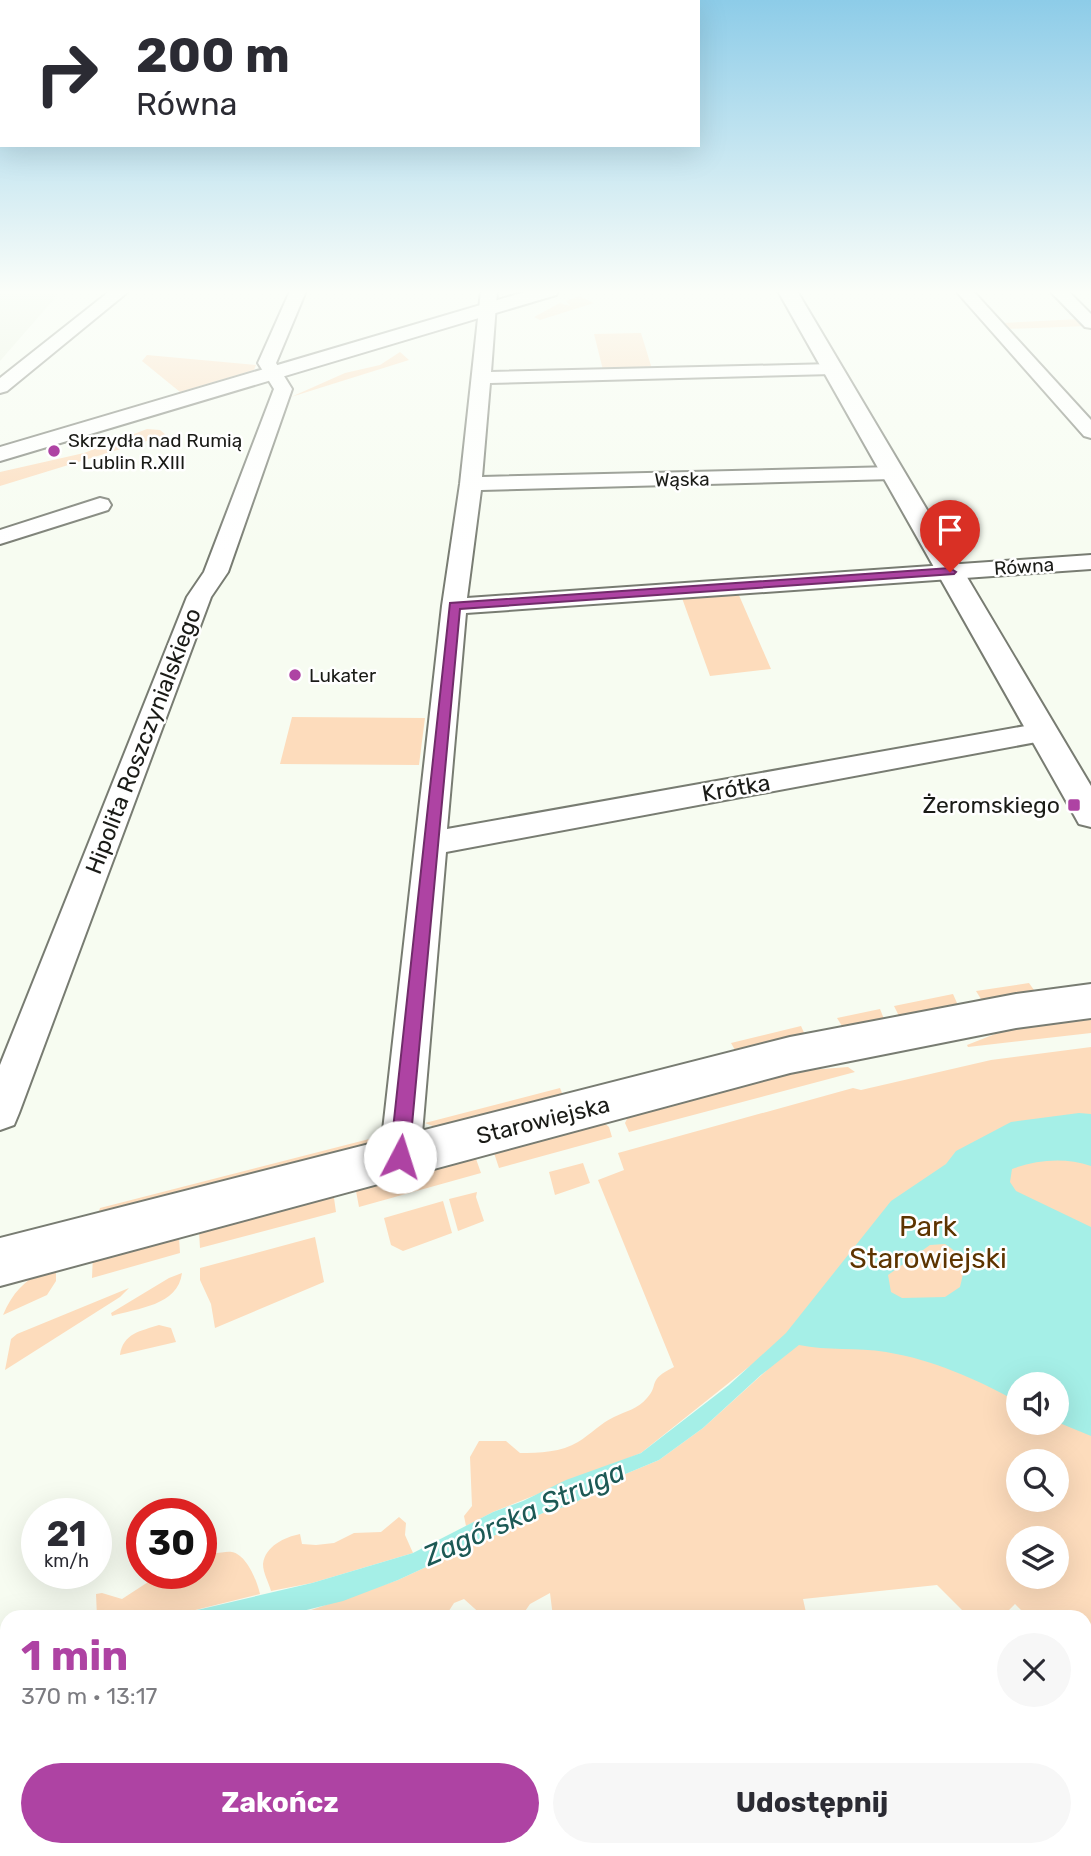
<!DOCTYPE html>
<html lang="pl">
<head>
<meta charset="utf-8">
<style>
  :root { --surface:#fff; --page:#f7f7f7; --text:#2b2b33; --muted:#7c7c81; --accent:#ae43a3 }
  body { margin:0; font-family:Rubik,sans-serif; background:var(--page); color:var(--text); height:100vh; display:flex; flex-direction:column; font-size:26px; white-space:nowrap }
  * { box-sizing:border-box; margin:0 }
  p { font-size:23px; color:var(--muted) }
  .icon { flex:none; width:38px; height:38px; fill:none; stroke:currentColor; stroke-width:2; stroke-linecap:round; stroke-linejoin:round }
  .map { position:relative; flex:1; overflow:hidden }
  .drawer { position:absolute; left:0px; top:1610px; width:1092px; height:247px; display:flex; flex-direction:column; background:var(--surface); border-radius:21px 21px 0 0; box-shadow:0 7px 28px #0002 }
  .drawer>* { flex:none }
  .hud { position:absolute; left:0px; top:0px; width:700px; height:147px; box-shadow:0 7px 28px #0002; background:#fff; color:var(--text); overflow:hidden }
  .buttons { position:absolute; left:1006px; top:1372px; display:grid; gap:14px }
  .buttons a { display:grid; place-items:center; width:63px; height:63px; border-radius:50%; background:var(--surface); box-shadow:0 7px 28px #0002; font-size:35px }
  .speed { position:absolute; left:21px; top:1498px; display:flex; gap:14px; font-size:35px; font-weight:700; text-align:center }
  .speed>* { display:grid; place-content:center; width:91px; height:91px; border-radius:50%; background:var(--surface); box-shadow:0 7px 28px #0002; line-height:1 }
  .speed small { font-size:18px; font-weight:400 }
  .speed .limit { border:10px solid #d22; background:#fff; color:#111 }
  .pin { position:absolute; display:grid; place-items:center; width:60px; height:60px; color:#fff; margin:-72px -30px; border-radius:50% 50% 50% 0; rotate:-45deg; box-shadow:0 0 7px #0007 }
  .pin .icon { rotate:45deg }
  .me { position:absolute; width:77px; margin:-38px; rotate:5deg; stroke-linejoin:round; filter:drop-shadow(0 0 5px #0008) }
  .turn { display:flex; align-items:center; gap:24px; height:147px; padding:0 21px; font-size:32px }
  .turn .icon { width:91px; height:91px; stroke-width:2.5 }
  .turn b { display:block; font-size:49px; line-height:60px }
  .round { display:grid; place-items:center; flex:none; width:74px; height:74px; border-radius:37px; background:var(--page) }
  .summary { display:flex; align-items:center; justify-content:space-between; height:119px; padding:0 21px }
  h1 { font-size:42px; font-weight:700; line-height:52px; color:var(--accent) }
  .primary-button { display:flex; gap:14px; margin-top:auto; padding:14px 21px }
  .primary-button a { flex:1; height:80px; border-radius:42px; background:var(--accent); color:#fff; font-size:28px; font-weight:700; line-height:80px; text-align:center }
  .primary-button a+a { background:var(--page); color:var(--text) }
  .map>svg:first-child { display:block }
  .built { fill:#e8f0de }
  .green { fill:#fddcbc; fill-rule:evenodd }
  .water { fill:#a5efe7; fill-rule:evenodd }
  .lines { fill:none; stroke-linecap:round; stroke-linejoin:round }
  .street-casing { stroke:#787c72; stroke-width:4 }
  .secondary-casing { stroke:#787c72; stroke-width:4 }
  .street { fill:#fff; fill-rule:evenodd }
  .secondary { fill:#fff; fill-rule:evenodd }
  .route { fill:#ae43a3; stroke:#712c6a; stroke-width:2 }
  .poi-dot { fill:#ae43a3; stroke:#fff; stroke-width:2.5 }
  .labels { text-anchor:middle; stroke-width:5; stroke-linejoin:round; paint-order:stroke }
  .far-poi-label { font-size:19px; fill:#1a1b17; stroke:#fff; text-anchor:start }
  .far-street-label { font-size:19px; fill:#1a1b17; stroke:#fff }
  .street-label { font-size:23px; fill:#1a1b17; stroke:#fff }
  .poi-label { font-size:23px; fill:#1a1b17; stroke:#fff; text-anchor:end }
  .near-park-label { font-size:28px; fill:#5d3400; stroke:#fff }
  .near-water-label { font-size:28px; font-style:italic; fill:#1c5955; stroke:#fff }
</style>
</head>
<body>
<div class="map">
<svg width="1091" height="1856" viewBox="0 0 1091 1856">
  <rect width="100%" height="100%" fill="#f7fcf1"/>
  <path class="built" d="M0,291H61L0,361Z"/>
  <path class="green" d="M579,296L594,303L540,320L534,317L560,303L570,306L566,301Z
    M1080,319L1087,326L1006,329L1001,323Z
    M641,333L652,369L603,370L594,334Z
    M400,352L409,360L291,397L345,373L380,365Z
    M147,355L256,365L254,370L180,392L142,361Z
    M147,429L160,430L166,435L0,486V472L84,453Z
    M738,593L771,669L710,676L682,598Z
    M292,717L425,718L419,765L280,764Z
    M1029,983L1034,990L1032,994L987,1001L981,999L976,991Z
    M953,994L957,1003L956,1007L904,1017L899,1016L894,1006Z
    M880,1009L884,1019L882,1022L847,1028L842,1026L837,1018Z
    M1091,1013V1033L968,1047L967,1045L1018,1025Z
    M801,1026L806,1037L740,1053L735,1050L731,1043Z
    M1091,1047V1677L1085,1659V1617H1028L1015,1604L1002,1617H969L937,1585L803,1599L807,1617H553L550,1593L530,1604L521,1617H484L464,1599L454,1603L445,1617H291L398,1580L543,1513L571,1505L623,1475L659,1460L703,1428L766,1371L750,1366L641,1453L493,1512L466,1526L464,1516L472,1506L470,1457L479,1441H506L520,1453C539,1453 562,1452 578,1442C591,1434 601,1423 614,1417C626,1411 638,1409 647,1398C660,1384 646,1381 674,1367L598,1180L624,1170L618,1153L853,1088L861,1090L991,1060ZM1018,1384H1057V1423H1018ZM1018,1461H1057V1500H1018ZM1018,1538H1057V1577H1018Z
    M848,1067L855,1072L629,1132L625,1123L629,1115L783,1072Z
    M560,1088L564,1098L435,1127L425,1123Z
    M603,1122L609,1127L612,1137L499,1168L494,1153Z
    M381,1136L371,1146L97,1218L100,1208Z
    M475,1156L481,1173L359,1207L356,1191L358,1186Z
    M583,1163L590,1183L555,1195L549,1172Z
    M477,1192L476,1197L484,1221L458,1231L449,1199Z
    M330,1194L334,1198L336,1212L200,1248L199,1232L204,1225Z
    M443,1201L452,1233L403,1251L391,1245L384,1218Z
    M315,1237L324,1282L215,1328L211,1304L200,1280V1268Z
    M179,1238L180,1253L92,1278L93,1253Z
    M56,1263V1281L47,1295L3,1315C14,1288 31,1276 56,1263Z
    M182,1273C178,1306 137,1308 112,1316L111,1313L169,1278Z
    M129,1288L120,1297L5,1370L11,1339L17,1334Z
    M159,1325L171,1328L176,1342L120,1355C123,1333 141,1331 159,1325Z
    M399,1517L406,1523L405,1535L413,1553L312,1583L271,1591C269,1583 263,1573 263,1564C265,1546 285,1537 300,1534L302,1544L316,1545L334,1543L354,1533L381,1532Z
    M209,1552C217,1555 223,1551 232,1552C247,1555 257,1581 260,1594L167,1617H97L96,1594L102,1593L122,1599L162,1573H201V1555Z
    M720,1850H863L865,1856H721Z"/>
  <path class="water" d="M1079,1113L1091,1114V1166C1064,1157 1037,1160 1012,1169L1010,1182L1016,1191L1091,1227V1436L1057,1422V1384H1018V1402C976,1379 934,1360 886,1352C857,1347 827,1351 799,1345L761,1375L703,1428L659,1460L623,1475L571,1505L543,1513L398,1580L343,1601L278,1617H167L312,1583L413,1553L493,1512L523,1501L566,1480L641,1453L729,1385L786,1333L891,1201L946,1164L956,1151L1011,1122ZM945,1244C967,1259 966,1262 960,1287L945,1297L902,1298L891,1292L888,1275L930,1245Z"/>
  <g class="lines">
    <g class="street-casing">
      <path id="street" d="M110,291H129L7,391L0,393V378Z
        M290,291H306L276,363L292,389L228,572L211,597L19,1113L14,1125L0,1130V1065L187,597L204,572L274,389L258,363Z
        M481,291H497L491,372L833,364L842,369L833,374L490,383L482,477L893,467L900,469L903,473L900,477L893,479L481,490L467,598L1091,555V569L466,613L447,829L1042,723L1052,726L1056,732L1052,738L1042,741L446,852L420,1157L414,1170L400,1175L386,1170L380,1157L442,606L460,484Z
        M956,291H973L1091,420V438L1084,436Z
        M1050,291H1068L1091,314V328L1085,327Z
        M100,498L108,500L111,505L108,510L0,544V530Z"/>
    </g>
    <g class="secondary-casing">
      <path id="secondary" d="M528,291H558L556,295L0,461V447Z
        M778,291H797L1091,786V827L1079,824L1074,815Z
        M1091,984V1018L1016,1028L790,1073L0,1286V1238L790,1037L1016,994Z"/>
    </g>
    <use href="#street" class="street"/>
    <use href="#secondary" class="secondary"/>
  </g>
  <linearGradient id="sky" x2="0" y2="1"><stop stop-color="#8dcce8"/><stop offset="0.53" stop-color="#fbfef9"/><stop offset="1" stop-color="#fbfef9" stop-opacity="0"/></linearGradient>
  <rect width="1091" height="551" fill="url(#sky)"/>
  <path class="route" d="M950,568L956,572L954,574L460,609L409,1157L407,1163L400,1166L393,1163L390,1157L450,603Z"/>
  <g class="poi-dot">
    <circle cx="54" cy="451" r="7"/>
    <circle cx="295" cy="675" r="7"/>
    <rect x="1067" y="798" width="14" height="14" rx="3.5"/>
  </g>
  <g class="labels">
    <g class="far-poi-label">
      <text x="68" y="447">Skrzydła nad Rumią<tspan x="68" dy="22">- Lublin R.XIII</tspan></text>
      <text x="309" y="682">Lukater</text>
    </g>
    <g class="far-street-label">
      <text transform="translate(682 479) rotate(-1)" y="7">Wąska</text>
      <text transform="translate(1024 566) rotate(-4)" y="7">Równa</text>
    </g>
    <g class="street-label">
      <text transform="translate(143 741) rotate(-69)" y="8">Hipolita Roszczynialskiego</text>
      <text transform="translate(736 788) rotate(-10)" y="8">Krótka</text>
      <text transform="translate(543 1120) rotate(-14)" y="8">Starowiejska</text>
    </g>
    <g class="poi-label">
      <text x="1060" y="813">Żeromskiego</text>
    </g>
    <g class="near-park-label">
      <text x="928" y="1236">Park<tspan x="928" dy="32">Starowiejski</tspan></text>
    </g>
    <g class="near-water-label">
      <text transform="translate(524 1513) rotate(-24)" y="10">Zagórska Struga</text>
    </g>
  </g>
</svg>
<div class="buttons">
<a><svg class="icon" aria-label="sound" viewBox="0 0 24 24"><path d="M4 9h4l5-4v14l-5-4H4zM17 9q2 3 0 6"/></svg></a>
<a><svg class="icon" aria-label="search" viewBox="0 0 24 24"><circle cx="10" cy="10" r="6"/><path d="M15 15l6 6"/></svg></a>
<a><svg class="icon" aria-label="layers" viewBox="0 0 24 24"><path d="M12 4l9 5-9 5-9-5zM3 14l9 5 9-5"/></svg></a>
</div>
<div class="speed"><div>21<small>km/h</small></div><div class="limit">30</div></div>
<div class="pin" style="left:950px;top:572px;background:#d93025"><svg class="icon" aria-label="arrive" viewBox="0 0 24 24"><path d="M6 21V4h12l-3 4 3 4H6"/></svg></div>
<svg class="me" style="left:400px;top:1157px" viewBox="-20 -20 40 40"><circle r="19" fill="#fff"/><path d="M0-13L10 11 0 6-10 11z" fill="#ae43a3"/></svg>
<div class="hud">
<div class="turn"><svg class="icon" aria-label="right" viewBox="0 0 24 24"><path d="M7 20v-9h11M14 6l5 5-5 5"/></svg><div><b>200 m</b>Równa</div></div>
</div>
<section class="drawer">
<div class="summary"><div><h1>1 min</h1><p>370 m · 13:17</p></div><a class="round"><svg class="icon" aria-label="close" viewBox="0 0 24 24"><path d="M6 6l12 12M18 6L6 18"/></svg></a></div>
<div class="primary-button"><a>Zakończ</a><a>Udostępnij</a></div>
</section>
</div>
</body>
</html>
